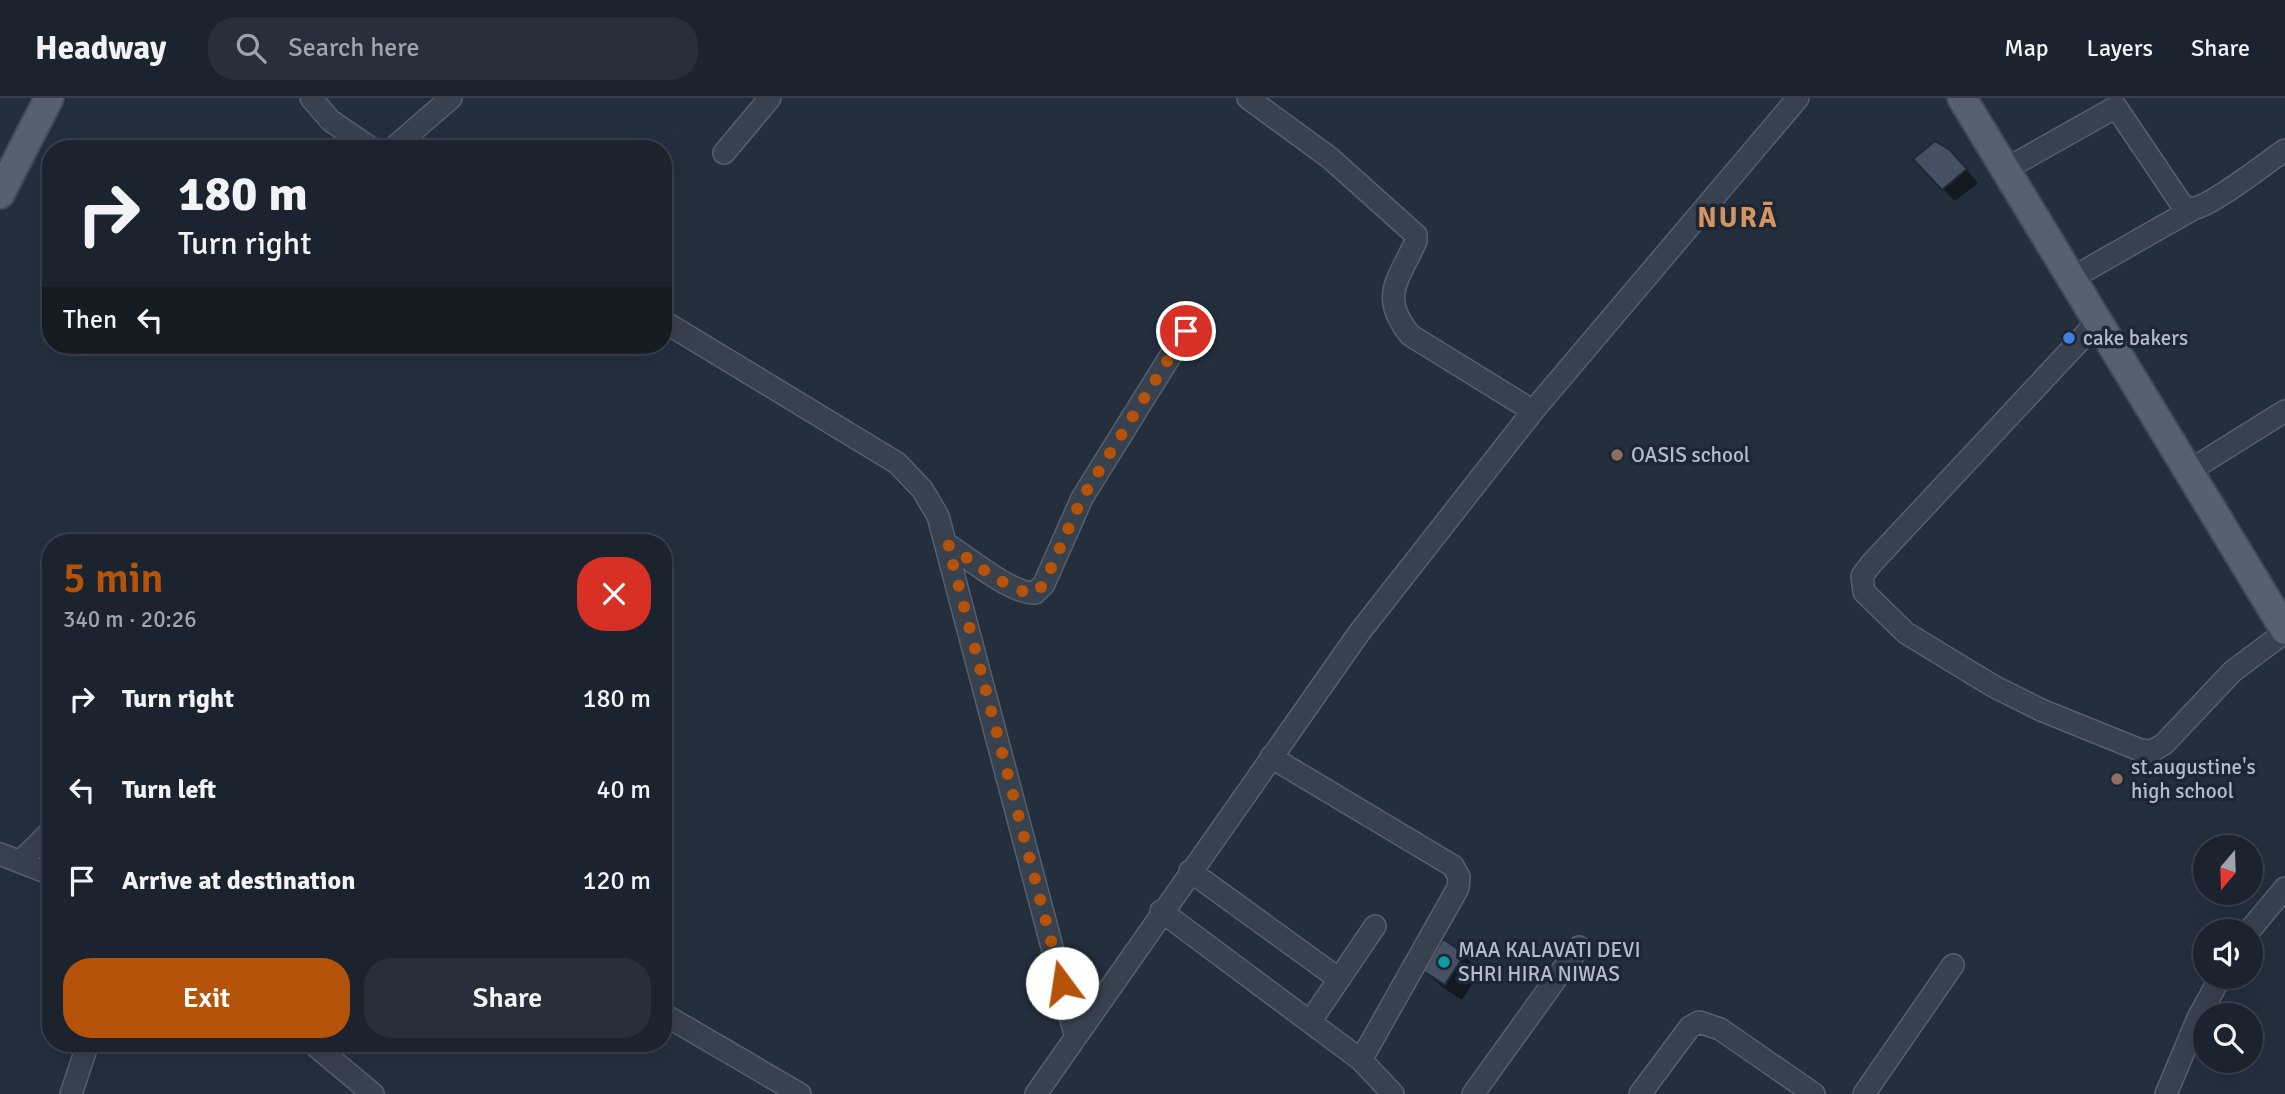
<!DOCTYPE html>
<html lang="en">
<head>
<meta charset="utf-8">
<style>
  :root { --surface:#1b232e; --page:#282f3a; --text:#f1f3f6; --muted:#a0a4aa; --line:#39404a; --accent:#b45309 }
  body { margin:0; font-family:Signika,sans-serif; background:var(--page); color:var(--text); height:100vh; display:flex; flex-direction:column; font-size:26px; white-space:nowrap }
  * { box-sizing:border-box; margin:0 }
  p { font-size:23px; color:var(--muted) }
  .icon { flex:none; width:38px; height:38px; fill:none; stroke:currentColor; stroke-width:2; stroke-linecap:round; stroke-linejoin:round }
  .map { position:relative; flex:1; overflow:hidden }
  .side { position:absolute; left:42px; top:436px; width:630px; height:518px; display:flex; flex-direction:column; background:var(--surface); border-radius:28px; box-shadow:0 7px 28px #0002,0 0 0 2px var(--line) }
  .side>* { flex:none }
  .banner { position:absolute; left:42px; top:42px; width:630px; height:214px; border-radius:28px; box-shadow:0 7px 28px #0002,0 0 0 2px var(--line); background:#1b232e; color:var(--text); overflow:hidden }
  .needle { width:46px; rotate:199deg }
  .controls { position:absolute; left:2193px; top:737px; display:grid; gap:14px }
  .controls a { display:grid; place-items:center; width:70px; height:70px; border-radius:50%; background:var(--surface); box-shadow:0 7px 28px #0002,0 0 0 2px var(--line); font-size:35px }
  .pin { position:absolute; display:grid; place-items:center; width:60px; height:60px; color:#fff; margin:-30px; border:4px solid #fff; border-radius:50%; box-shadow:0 2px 7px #0007 }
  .me { position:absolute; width:77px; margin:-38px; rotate:346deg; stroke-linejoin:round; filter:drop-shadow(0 0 5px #0008) }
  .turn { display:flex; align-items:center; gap:24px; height:147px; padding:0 21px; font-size:32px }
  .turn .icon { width:91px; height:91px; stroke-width:2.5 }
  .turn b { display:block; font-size:49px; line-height:60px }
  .then { display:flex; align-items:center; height:66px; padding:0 21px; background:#0003; gap:14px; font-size:26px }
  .round { display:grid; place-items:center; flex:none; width:74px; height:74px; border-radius:28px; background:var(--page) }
  .head { display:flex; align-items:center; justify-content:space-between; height:119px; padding:0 21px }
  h1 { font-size:42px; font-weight:600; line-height:52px; color:var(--accent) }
  .button { display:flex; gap:14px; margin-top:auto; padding:14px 21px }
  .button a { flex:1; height:80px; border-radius:28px; background:var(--accent); color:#fff; font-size:28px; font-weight:600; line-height:80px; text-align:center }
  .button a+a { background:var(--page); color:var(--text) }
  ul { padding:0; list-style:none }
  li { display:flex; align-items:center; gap:21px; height:91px; padding:0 21px }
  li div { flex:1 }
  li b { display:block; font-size:26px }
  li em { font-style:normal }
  header { display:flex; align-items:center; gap:42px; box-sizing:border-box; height:98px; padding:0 35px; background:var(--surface); border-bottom:2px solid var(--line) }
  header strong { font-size:33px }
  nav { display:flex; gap:38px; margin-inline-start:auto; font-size:24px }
  .search { width:490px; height:63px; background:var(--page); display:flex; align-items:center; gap:18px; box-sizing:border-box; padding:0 24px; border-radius:28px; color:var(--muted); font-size:26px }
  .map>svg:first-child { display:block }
  .shadow { fill:#0007 }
  .building { fill:#455162; stroke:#1f2835; stroke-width:2 }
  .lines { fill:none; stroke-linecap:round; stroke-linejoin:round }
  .minor-casing { stroke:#565f6c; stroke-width:24 }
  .major-casing { stroke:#414a57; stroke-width:32 }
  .minor { stroke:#38414e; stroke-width:21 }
  .major { stroke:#56606e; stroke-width:28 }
  .route { stroke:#b45309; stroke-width:12; stroke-dasharray:0 21.6 }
  .shop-dot { fill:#3f7fe0; stroke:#1d2633; stroke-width:2.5 }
  .education-dot { fill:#8d6e63; stroke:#1d2633; stroke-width:2.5 }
  .culture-dot { fill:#0f9aa8; stroke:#1d2633; stroke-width:2.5 }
  .labels { text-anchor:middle; stroke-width:7; stroke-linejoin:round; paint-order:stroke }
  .poi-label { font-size:21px; fill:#b4bcc9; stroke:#1d2633; text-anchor:start }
  .district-label { font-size:28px; font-weight:bold; letter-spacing:2px; fill:#d59563; stroke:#1d2633 }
</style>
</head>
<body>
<header>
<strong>Headway</strong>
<div class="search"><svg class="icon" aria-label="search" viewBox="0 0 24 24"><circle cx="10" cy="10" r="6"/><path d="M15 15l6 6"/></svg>Search here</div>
<nav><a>Map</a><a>Layers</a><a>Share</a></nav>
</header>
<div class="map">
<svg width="2285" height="996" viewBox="0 0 2285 996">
  <rect width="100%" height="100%" fill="#242f3e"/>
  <path class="shadow" d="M1962,66L1978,85L1955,103L1943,91Z
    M1464,857L1480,874L1462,902L1442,889L1425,873Z"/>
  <path class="building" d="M1935,43L1950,52L1967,71L1942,92L1913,61Z
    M1443,841L1465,856L1445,887L1423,873Z"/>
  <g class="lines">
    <g class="minor-casing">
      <path id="minor" d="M311,0L331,23L372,51
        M1248,0L1330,60L1416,137V143C1398,183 1379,198 1410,237L1533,313
        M392,51L451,0
        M724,55L770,0
        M2006,71L2116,9L2180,104C2184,108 2189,112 2195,110C2214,106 2266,65 2285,52
        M2072,180L2195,110
        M663,223L897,365L922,391L938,418L1075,936
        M2098,223L1871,466L1862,478L1864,494L1906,535L1993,588L2041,612L2140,652L2152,653L2164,646L2233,573L2285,534
        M2189,373L2285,313
        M948,447C969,460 1011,496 1035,495L1044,486L1082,400L1186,233
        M1271,659L1453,768L1459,779L1458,790L1361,962
        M0,756L51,776
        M20,764L51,733
        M1190,773L1339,881
        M1161,813L1361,962L1393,996
        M2249,833L2285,790
        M663,916L800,996
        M1310,924L1375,828
        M312,945L373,996
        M71,996L88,945
        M1036,996L1359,535L1533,313L1798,0
        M1473,996L1579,849
        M1640,996L1690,929L1699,924L1720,931L1814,996
        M1864,996L1953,867
        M2166,996L2198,920L2221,878"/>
    </g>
    <g class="major-casing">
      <path id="major" d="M1962,0L2285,532
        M0,96L49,0"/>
    </g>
    <use href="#minor" class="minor"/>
    <use href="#major" class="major"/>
  </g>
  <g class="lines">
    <path class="route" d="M1062,885L948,447C969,460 1011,496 1035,495L1044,486L1082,400L1186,233"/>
  </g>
  <circle class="shop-dot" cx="2069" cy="240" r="7"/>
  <g class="education-dot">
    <circle cx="1617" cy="357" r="7"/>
    <circle cx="2117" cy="681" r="7"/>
  </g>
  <circle class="culture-dot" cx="1444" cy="864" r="7"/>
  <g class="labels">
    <g class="poi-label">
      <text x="2083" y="247">cake bakers</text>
      <text x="1631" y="364">OASIS school</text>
      <text x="2131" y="676">st.augustine's<tspan x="2131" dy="24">high school</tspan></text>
      <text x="1458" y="859">MAA KALAVATI DEVI<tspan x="1458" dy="24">SHRI HIRA NIWAS</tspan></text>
    </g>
    <g class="district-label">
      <text x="1738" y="129">NURĀ</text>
    </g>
  </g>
</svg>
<div class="controls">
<a><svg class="needle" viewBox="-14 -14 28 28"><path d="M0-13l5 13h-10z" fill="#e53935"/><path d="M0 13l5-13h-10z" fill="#a0a4aa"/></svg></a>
<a><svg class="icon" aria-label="sound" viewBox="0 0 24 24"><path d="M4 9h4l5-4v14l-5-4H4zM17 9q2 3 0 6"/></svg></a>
<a><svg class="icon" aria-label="search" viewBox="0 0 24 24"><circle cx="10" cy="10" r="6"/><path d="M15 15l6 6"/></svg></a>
</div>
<div class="pin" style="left:1186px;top:233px;background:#d93025"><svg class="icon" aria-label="arrive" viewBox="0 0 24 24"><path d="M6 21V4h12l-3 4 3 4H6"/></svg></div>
<svg class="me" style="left:1062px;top:885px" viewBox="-20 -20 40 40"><circle r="19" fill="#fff"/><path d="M0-13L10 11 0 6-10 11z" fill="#b45309"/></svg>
<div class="banner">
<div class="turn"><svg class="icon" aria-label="right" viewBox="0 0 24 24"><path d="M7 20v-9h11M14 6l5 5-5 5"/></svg><div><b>180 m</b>Turn right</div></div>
<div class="then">Then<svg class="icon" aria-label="left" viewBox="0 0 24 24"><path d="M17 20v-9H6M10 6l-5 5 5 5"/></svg></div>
</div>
<section class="side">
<div class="head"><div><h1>5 min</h1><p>340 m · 20:26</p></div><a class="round" style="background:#d93025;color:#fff"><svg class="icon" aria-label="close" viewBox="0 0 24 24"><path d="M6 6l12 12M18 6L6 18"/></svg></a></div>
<ul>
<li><svg class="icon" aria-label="right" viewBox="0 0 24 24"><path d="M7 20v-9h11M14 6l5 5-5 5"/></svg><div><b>Turn right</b></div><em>180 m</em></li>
<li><svg class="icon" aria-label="left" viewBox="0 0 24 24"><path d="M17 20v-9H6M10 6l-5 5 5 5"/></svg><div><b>Turn left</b></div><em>40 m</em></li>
<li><svg class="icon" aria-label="arrive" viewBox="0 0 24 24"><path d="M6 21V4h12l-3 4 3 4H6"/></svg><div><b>Arrive at destination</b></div><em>120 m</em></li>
</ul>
<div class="button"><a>Exit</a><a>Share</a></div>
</section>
</div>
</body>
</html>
